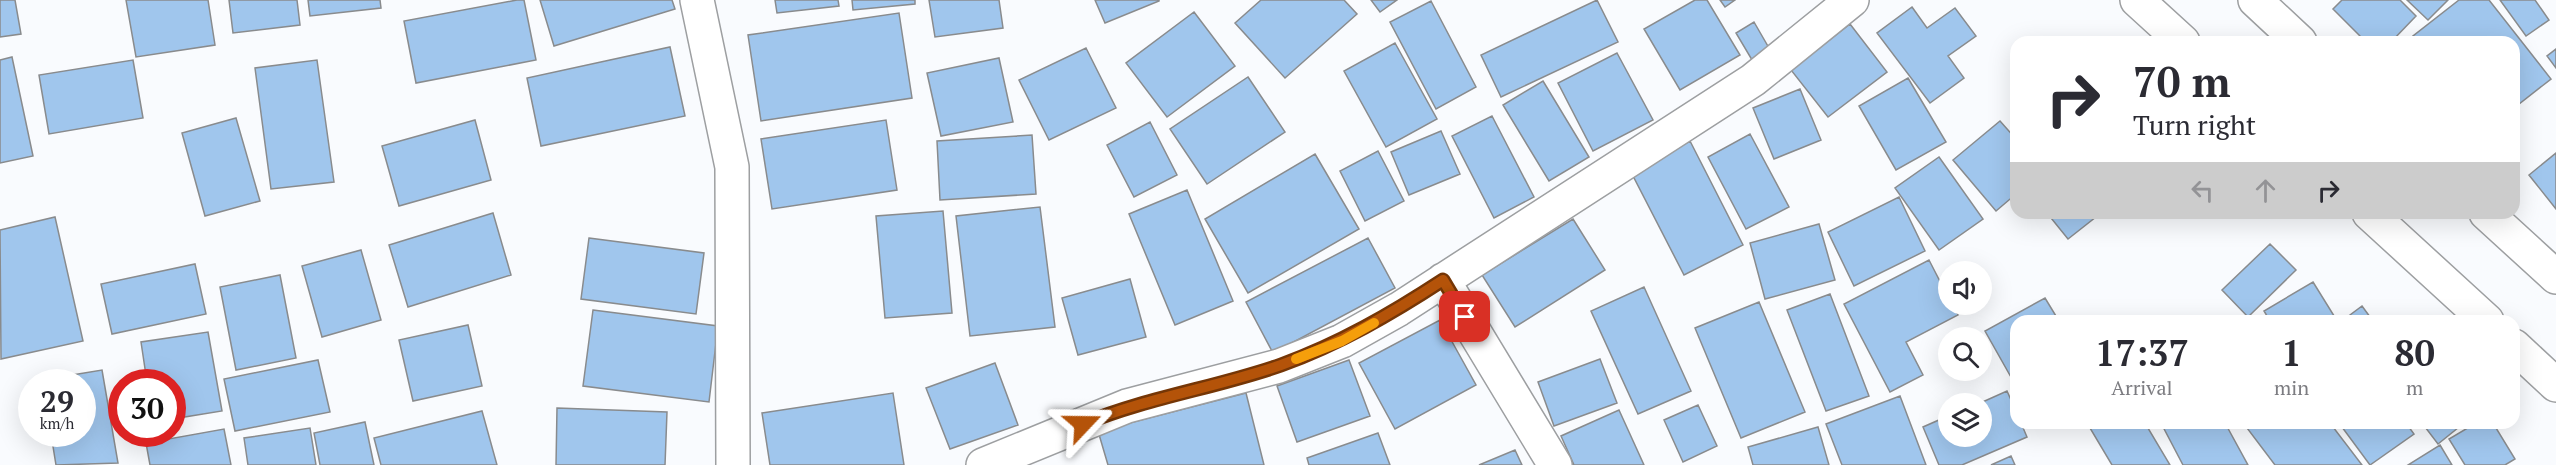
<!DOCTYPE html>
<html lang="en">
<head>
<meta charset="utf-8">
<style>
  :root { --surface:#fff; --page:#f2f2f3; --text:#2b2b33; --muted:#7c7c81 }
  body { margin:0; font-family:"PT Serif",serif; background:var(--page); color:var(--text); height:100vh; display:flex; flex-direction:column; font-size:22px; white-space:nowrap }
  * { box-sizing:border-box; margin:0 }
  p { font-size:20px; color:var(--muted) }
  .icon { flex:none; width:33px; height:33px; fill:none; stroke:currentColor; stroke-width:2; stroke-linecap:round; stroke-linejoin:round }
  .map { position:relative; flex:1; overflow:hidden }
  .drawer { position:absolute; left:2010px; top:315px; width:510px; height:114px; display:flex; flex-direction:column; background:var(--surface); border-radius:18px; box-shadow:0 6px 24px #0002 }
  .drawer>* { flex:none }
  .top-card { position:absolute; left:2010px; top:36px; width:510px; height:183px; border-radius:18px; box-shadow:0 6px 24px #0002; background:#fff; color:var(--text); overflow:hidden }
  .controls { position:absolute; left:1938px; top:261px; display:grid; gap:12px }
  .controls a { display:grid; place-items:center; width:54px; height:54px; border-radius:50%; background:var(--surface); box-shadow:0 6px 24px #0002; font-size:30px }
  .speed { position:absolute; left:18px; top:369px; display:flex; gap:12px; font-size:30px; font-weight:700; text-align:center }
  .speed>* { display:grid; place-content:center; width:78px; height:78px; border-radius:50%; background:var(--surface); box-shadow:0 6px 24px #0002; line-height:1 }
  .speed small { font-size:15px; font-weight:400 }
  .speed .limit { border:9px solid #d22; background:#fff; color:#111 }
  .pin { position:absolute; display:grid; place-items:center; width:51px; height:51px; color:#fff; margin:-26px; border-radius:12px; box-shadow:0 3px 9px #0006 }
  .me { position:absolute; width:66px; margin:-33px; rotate:67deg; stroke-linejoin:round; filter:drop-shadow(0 0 4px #0008) }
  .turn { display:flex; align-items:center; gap:21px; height:126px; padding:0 24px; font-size:27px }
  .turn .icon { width:78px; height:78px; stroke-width:2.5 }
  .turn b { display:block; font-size:42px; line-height:51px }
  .lanes { display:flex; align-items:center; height:57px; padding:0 24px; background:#0003; justify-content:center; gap:30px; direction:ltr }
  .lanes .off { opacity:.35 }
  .eta { display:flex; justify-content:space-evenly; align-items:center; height:102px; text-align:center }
  .eta b { font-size:36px; font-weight:600; line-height:42px }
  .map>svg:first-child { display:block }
  .building { fill:#a0c6ed; stroke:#898b8d; stroke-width:1.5 }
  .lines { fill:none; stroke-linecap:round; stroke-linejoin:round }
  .minor-casing { stroke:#9d9fa1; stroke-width:36 }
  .trunk-casing { stroke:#9d9fa1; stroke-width:36 }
  .minor { stroke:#fff; stroke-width:33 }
  .trunk { stroke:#fff; stroke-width:33 }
  .route-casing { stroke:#753606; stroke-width:15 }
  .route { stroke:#b45309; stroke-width:10 }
  .slow { stroke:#f59e0b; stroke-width:10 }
</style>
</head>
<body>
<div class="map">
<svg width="2556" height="465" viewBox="0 0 2556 465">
  <rect width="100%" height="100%" fill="#f9fbfe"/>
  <path class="building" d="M0,0H15L21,34L0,37Z
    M126,0H208L215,45L136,57Z
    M229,0H297L300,25L233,33Z
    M308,0H380L381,8L310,16Z
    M517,0H524L536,60L416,83L404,21Z
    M540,0H672L675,9L554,46Z
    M775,0H838L839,6L777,13Z
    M852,0H915V4L853,10Z
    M929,0H999L1003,28L935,37Z
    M1095,0H1159V1L1105,23Z
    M1261,0H1344L1357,14L1285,78L1235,23Z
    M1371,0H1397L1380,12Z
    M1597,0L1618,42L1501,97L1481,55Z
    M1695,0H1707L1740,55L1680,90L1644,29Z
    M1720,0H1735L1725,7Z
    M2342,0H2400L2416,16L2391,42H2366L2333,9Z
    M2407,0H2448L2428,20Z
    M2459,0H2489L2551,79L2514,108V42H2417L2413,36Z
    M2500,0H2535L2549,20L2526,36Z
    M1431,1L1476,87L1436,109L1390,22Z
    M1912,7L1927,28L1955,8L1976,36L1948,56L1964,78L1930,103L1877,33Z
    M1194,12L1235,66L1167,117L1126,63Z
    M899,13L912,98L761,121L748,35Z
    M1754,22L1773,55L1755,65L1736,33Z
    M1850,24L1887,72L1828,117L1791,70Z
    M1395,43L1437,119L1386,147L1344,71Z
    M670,47L685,116L541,146L527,78Z
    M1086,48L1116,108L1049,140L1019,80Z
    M2556,49V68L2547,56Z
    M1617,53L1653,120L1593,151L1558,83Z
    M12,57L33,156L0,163V60Z
    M999,58L1013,122L941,136L927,73Z
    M133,60L143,118L49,134L39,75Z
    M317,60L334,182L271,189L255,68Z
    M1248,77L1285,132L1207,184L1170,129Z
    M1908,78L1946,142L1896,170L1859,106Z
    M1543,81L1589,157L1549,181L1503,105Z
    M1800,89L1821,140L1774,159L1753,108Z
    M1492,116L1534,197L1494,218L1452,136Z
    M236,118L260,201L205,216L182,133Z
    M475,120L491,180L399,206L382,146Z
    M886,120L897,190L772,209L761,139Z
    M2000,121L2016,139V194L1996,211L1953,160Z
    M1150,122L1177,175L1134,197L1107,145Z
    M1441,131L1460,174L1409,195L1391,152Z
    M1750,134L1789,207L1746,229L1708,157Z
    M1032,135L1036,194L940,200L937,141Z
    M1690,141L1743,245L1684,275L1631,172Z
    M1378,151L1404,201L1365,221L1340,171Z
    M2556,153V209L2529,175Z
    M1315,154L1359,229L1248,293L1205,219Z
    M1939,157L1983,219L1939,250L1895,188Z
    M1187,190L1233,301L1175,325L1129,214Z
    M1899,197L1925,251L1854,286L1828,232Z
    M1040,207L1055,327L970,336L956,216Z
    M943,211L952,313L885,318L876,216Z
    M493,213L511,275L408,307L389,245Z
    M2047,213H2101L2068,239Z
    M55,217L83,341L1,359L0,230Z
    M1573,219L1605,270L1515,327L1482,275Z
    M1819,224L1835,280L1765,299L1750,243Z
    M589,238L704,253L696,314L581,299Z
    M1368,238L1395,288L1273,353L1246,302Z
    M2270,244L2296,270L2248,317L2222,290Z
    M361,250L381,320L322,337L302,266Z
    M1929,260L1948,297V304H1953L1958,315L1906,342L1923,375L1890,392L1844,304Z
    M195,264L206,314L112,334L101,284Z
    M280,275L296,358L236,370L220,287Z
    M1130,279L1146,337L1078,355L1062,298Z
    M2313,282L2336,319L2270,321L2264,311Z
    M1644,287L1691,391L1638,414L1591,311Z
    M1830,294L1869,396L1826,411L1787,310Z
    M2045,298L2059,321H2016V386L1985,331Z
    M1759,302L1805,412L1741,438L1695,328Z
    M2362,306L2373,321H2342Z
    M593,310L718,326L709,402L583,386Z
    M1440,320L1476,385L1395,429L1359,363Z
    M468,325L482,386L413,401L399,340Z
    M208,332L222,411L172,419V382H147L141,342Z
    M1600,359L1617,403L1554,426L1538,382Z
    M318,360L330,412L235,431L224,379Z
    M1349,360L1370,416L1297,442L1277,386Z
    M995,363L1018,425L950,449L926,388Z
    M102,370L118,463L56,465L51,434H82V382H42V380Z
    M2007,391L2016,411V423H2021L2027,437L1962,465H1939L1923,427L1948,416V436H1982V404H1978Z
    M893,393L904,465H770L762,413Z
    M1246,393L1264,465H1108L1098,431Z
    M1900,396L1926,465H1842L1826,424Z
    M1698,405L1717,446L1683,462L1664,420Z
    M557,408L667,412L665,465H556Z
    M1619,410L1644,465H1574L1561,436Z
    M482,411L497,465H381L374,438Z
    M365,422L374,465H320L314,433Z
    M2087,423H2145L2170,465H2112Z
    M2161,423H2225L2248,465H2183Z
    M2254,423H2330L2362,465H2275L2247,428Z
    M2339,423H2406L2414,434L2370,465Z
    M2422,423H2464L2438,444Z
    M2476,423H2493L2515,459L2505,465H2465L2449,439Z
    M1818,427L1829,465H1753L1748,447Z
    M310,428L316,465H248L244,438Z
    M224,429L231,465H150L146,443Z
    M1378,433L1390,465H1309L1307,458Z
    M2440,445L2452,465H2408Z
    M1515,450L1522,465H1479Z
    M2011,456L2015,465H1991Z"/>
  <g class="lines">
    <g class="minor-casing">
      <path id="minor" d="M697,0L732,167L733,465
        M1443,280L1555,465
        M983,465L1127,406L1279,366L1342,341L1399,309L1753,80L1852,0"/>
    </g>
    <g class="trunk-casing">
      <path id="trunk" d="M2137,0L2183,42
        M2255,0L2300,42
        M2369,213L2487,321
        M2486,213L2556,277
        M2514,346L2556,385"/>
    </g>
    <use href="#minor" class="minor"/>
    <use href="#trunk" class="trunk"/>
  </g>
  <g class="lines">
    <g class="route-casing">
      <path id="route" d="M1083,424C1149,397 1215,388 1281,365C1339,344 1391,314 1443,280L1465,317"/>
    </g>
    <use href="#route" class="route"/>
    <path class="slow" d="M1296,359L1342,341L1374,323"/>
  </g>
</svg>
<div class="controls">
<a><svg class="icon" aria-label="sound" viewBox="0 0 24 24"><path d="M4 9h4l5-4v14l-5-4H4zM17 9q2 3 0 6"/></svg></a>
<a><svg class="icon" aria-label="search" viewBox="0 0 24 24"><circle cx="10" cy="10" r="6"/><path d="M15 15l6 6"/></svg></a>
<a><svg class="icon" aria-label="layers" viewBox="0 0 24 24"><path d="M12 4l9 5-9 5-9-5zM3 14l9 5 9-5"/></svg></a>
</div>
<div class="speed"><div>29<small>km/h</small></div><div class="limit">30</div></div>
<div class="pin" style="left:1465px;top:317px;background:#d93025"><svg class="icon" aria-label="arrive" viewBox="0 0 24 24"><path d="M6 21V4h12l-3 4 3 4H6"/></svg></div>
<svg class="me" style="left:1083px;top:424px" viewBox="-20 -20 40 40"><path d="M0-17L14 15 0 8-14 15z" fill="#b45309" stroke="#fff" stroke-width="4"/></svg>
<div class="top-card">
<div class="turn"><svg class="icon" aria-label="right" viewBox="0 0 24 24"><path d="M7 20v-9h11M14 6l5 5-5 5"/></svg><div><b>70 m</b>Turn right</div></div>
<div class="lanes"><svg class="icon off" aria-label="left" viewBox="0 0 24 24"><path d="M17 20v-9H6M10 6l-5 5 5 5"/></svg><svg class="icon off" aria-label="ahead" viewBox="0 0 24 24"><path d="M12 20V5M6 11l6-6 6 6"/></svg><svg class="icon" aria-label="right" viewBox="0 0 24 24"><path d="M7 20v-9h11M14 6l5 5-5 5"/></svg></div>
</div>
<section class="drawer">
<div class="eta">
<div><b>17:37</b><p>Arrival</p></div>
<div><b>1</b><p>min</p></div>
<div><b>80</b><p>m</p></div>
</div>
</section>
</div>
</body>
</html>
